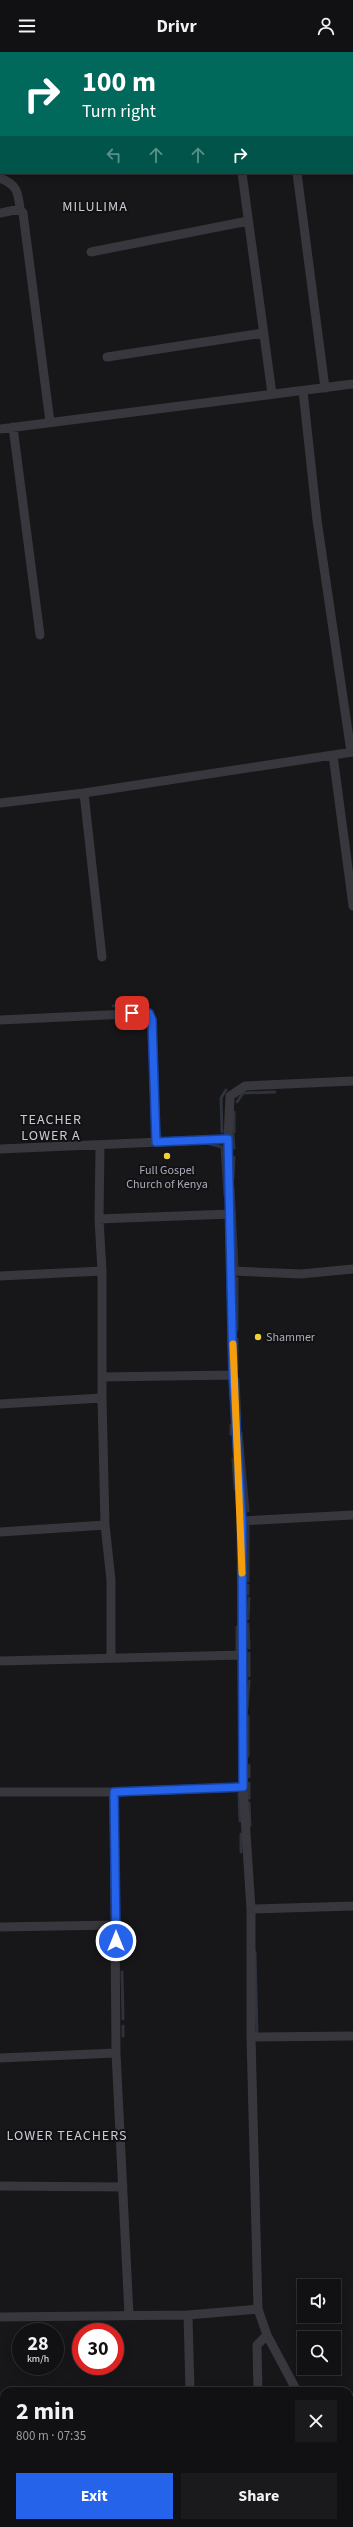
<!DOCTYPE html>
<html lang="en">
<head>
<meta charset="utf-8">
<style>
  :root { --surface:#111012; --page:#1a191b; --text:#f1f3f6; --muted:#9c9d9f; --line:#303032; --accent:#2563eb }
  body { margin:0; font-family:"Source Sans 3",sans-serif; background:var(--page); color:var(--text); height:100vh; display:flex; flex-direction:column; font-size:15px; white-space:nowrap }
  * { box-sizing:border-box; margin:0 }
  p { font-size:13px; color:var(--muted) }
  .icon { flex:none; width:22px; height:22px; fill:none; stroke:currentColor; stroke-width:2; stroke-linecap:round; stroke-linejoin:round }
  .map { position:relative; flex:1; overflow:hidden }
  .panel { position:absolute; left:0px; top:2335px; width:353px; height:140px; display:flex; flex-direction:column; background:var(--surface); border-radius:12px 12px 0 0; box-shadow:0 2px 10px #0003,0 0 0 1px var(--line) }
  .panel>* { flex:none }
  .hud { position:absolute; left:0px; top:0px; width:353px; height:122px; box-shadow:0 2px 10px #0003,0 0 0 1px var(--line); background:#00695c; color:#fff; overflow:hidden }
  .fabs { position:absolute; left:297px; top:2227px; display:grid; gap:8px }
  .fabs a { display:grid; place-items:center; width:44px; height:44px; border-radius:0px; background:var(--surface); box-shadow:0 2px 10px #0003,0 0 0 1px var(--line); font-size:20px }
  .speed { position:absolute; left:12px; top:2271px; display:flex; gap:8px; font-size:20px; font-weight:700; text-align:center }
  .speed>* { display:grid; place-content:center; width:52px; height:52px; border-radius:50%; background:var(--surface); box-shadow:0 2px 10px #0003,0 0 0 1px var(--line); line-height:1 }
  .speed small { font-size:10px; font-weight:400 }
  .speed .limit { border:6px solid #d22; background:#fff; color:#111 }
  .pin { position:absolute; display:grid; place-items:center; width:34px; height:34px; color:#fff; margin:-17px; border-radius:8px; box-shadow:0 2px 6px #0006 }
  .me { position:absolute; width:44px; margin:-22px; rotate:0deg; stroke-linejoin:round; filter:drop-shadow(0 0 3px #0008) }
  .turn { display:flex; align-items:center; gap:14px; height:84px; padding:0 16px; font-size:18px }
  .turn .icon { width:52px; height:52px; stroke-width:2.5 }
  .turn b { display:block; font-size:28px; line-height:34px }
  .lanes { display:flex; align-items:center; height:38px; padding:0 16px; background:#0003; justify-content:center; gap:20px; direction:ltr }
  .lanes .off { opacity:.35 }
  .round { display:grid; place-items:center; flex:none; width:42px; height:42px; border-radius:0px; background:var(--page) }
  .summary { display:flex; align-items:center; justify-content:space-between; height:68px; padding:0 16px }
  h1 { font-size:24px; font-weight:700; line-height:30px }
  .action { display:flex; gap:8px; margin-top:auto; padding:8px 16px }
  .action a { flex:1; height:46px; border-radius:0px; background:var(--accent); color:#fff; font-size:16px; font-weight:700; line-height:46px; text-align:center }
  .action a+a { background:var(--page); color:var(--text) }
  header { display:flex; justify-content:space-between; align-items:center; height:52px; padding:0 16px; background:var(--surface); font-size:18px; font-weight:700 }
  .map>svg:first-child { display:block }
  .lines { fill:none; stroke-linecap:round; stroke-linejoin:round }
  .stream { stroke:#2d323c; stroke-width:3 }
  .street { stroke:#37373d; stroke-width:9 }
  .route-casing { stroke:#184099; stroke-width:10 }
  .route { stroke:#2563eb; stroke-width:7 }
  .slow { stroke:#f59e0b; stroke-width:7 }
  .poi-dot { fill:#edd239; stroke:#121113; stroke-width:1.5 }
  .labels { text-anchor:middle; stroke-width:4; stroke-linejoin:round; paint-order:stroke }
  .poi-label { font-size:12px; fill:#a9aab8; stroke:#121113 }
  .quarter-label { font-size:14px; letter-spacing:1px; fill:#c9cad4; stroke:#121113 }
</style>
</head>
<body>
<header><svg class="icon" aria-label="menu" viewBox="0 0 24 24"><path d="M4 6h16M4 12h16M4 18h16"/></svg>Drivr<svg class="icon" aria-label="person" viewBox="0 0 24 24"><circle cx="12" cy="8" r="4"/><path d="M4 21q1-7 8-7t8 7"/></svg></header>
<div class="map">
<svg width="353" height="2475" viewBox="0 0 353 2475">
  <rect width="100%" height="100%" fill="#171618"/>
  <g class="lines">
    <path class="stream" d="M136,953H148
      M113,954L130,953
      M237,1050L243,1041L275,1040
      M234,1060V1080
      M222,1080L221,1046L226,1038
      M233,1083L234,1096
      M210,1092L222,1095L225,1144
      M233,1126L234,1105
      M233,1135L237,1215
      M237,1226V1278
      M237,1287V1317
      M238,1327L240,1368
      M231,1373V1382
      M241,1381L248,1459
      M233,1407L235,1437
      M248,1474V1529
      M248,1533V1542
      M248,1567L249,1546
      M248,1572L249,1596
      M237,1575V1601
      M249,1624V1601
      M247,1657L249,1629
      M248,1664V1704
      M249,1725V1713
      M249,1731V1746
      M239,1742L240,1769
      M249,1751L250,1774
      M241,1782V1800
      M255,1900L257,1980
      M122,1920L123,1967
      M123,1984V1974"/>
    <path class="street" d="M226,0V1
      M281,0V1
      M242,121L272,342
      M297,121L325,336
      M0,126C17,133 18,139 20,157
      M0,161L20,157L23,161L50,370
      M91,200L248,169
      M107,305L263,281
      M303,339L317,468L351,700
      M13,375L40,583
      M0,377L353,332
      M333,703L353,854
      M84,741L102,905
      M0,751L84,741L353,700
      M0,968L149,961L152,968L156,1090
      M100,1094L99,1167L102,1219V1346L105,1473L111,1528V1605
      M0,1097L228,1087
      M99,1167L231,1162
      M232,1219L301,1222L353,1217
      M0,1224L102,1219
      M103,1325L233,1323
      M0,1352L102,1346
      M241,1469L353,1463
      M0,1480L105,1473
      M0,1609L243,1603
      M0,1740H114L243,1735
      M114,1740L116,2001L129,2263
      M251,1857L353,1854
      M0,1875L116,1873
      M251,1985L353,1984
      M0,2006L116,2001
      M0,2134L123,2135
      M258,2257L251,1985V1857L243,1735L241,1469L233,1323L228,1087L230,1044L245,1034L353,1029
      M188,2263L190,2339
      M0,2265L188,2263L258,2257L267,2283L297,2339
      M258,2339L257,2293L267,2283
      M0,2396H4
      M349,2438L353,2445
      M191,2471V2475
      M262,2471V2475
      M316,2471V2475"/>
  </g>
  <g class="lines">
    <g class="route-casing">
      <path id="route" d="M116,1889L114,1740L243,1735L242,1470L233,1323L228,1087L156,1090L152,968L149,961H132"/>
    </g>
    <use href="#route" class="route"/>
    <path class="slow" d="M233,1292L242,1521"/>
  </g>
  <g class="poi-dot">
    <circle cx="167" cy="1104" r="4"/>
    <circle cx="258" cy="1285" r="4"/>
  </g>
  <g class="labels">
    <g class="poi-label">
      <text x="167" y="1122">Full Gospel<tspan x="167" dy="14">Church of Kenya</tspan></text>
      <text x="266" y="1289" text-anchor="start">Shammer</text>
    </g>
    <g class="quarter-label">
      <text x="95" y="159">MILULIMA</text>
      <text x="51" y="1072">TEACHER<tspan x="51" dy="16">LOWER A</tspan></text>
      <text x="67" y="2088">LOWER TEACHERS</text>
    </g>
  </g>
</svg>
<div class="fabs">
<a><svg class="icon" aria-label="sound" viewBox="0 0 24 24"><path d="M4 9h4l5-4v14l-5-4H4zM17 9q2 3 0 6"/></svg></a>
<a><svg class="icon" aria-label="search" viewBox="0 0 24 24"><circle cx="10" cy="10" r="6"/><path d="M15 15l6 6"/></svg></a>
</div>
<div class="speed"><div>28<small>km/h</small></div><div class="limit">30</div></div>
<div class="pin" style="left:132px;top:961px;background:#d93025"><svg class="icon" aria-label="arrive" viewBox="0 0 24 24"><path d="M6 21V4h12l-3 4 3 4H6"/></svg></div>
<svg class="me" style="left:116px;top:1889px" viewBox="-20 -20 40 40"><circle r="17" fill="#2563eb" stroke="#fff" stroke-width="3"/><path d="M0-11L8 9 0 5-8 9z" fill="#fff"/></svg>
<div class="hud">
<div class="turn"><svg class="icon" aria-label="right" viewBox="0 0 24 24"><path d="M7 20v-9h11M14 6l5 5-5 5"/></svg><div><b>100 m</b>Turn right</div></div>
<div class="lanes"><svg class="icon off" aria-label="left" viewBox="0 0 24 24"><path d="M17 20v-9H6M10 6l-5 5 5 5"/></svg><svg class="icon off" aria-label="ahead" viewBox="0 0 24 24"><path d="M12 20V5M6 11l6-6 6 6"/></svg><svg class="icon off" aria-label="ahead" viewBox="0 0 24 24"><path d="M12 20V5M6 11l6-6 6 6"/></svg><svg class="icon" aria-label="right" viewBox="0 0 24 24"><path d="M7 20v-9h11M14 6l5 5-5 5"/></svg></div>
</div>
<section class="panel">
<div class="summary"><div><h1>2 min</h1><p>800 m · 07:35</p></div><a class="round"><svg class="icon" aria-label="close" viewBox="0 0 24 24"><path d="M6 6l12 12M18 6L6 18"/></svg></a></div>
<div class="action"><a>Exit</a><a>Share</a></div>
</section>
</div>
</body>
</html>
